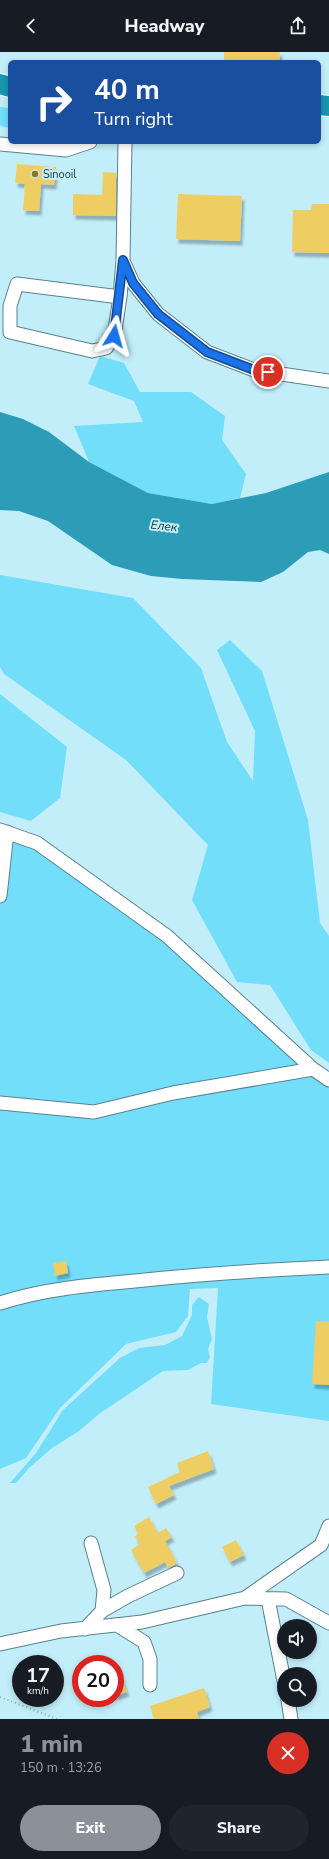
<!DOCTYPE html>
<html lang="en">
<head>
<meta charset="utf-8">
<style>
  :root { --surface:#171b24; --page:#20242c; --text:#f1f3f6; --muted:#9ea1a6; --accent:#8c9099 }
  body { margin:0; font-family:"Nunito Sans",sans-serif; background:var(--page); color:var(--text); height:100vh; display:flex; flex-direction:column; font-size:15px; white-space:nowrap }
  * { box-sizing:border-box; margin:0 }
  p { font-size:13px; color:var(--muted) }
  .icon { flex:none; width:22px; height:22px; fill:none; stroke:currentColor; stroke-width:2; stroke-linecap:round; stroke-linejoin:round }
  .map { position:relative; height:1667px; overflow:hidden }
  .panel { display:flex; flex-direction:column; background:var(--surface); flex:1 }
  .panel>* { flex:none }
  .top-card { position:absolute; left:8px; top:8px; width:313px; height:84px; border-radius:6px; box-shadow:0 2px 6px #0003; background:#1a4fa0; color:#fff; overflow:hidden }
  .tools { position:absolute; left:277px; top:1567px; display:grid; gap:8px }
  .tools a { display:grid; place-items:center; width:40px; height:40px; border-radius:50%; background:var(--surface); box-shadow:0 2px 6px #0003; font-size:20px }
  .speed { position:absolute; left:12px; top:1603px; display:flex; gap:8px; font-size:20px; font-weight:700; text-align:center }
  .speed>* { display:grid; place-content:center; width:52px; height:52px; border-radius:50%; background:var(--surface); box-shadow:0 2px 6px #0003; line-height:1 }
  .speed small { font-size:10px; font-weight:400 }
  .speed .limit { border:6px solid #d22; background:#fff; color:#111 }
  .pin { position:absolute; display:grid; place-items:center; width:34px; height:34px; color:#fff; margin:-17px; border:2px solid #fff; border-radius:50%; box-shadow:0 1px 4px #0007 }
  .me { position:absolute; width:44px; margin:-22px; rotate:8deg; stroke-linejoin:round; filter:drop-shadow(0 0 3px #0008) }
  .turn { display:flex; align-items:center; gap:14px; height:84px; padding:0 20px; font-size:18px }
  .turn .icon { width:52px; height:52px; stroke-width:2.5 }
  .turn b { display:block; font-size:28px; line-height:34px }
  .round { display:grid; place-items:center; flex:none; width:42px; height:42px; border-radius:21px; background:var(--page) }
  .overview { display:flex; align-items:center; justify-content:space-between; height:68px; padding:0 20px }
  h1 { font-size:24px; font-weight:800; line-height:30px; color:var(--accent) }
  .action { display:flex; gap:8px; margin-top:auto; padding:8px 20px }
  .action a { flex:1; height:46px; border-radius:24px; background:var(--accent); color:#fff; font-size:16px; font-weight:800; line-height:46px; text-align:center }
  .action a+a { background:var(--page); color:var(--text) }
  header { display:flex; justify-content:space-between; align-items:center; height:52px; padding:0 20px; background:var(--surface); font-size:18px; font-weight:800 }
  .map>svg:first-child { display:block }
  .green { fill:#72defa }
  .water { fill:#2c9cb7 }
  .building { fill:#eece64; filter:url(#shadow) }
  .lines { fill:none; stroke-linecap:round; stroke-linejoin:round }
  .minor-casing { stroke:#59818d; stroke-width:15 }
  .highway-casing { stroke:#fff; stroke-width:22 }
  .path { stroke:#8dafb9; stroke-width:2; stroke-dasharray:1 3; stroke-linecap:butt }
  .minor { stroke:#fff; stroke-width:13 }
  .highway { stroke:#1896b0; stroke-width:20 }
  .route-casing { stroke:#114b97; stroke-width:10 }
  .route { stroke:#1a73e8; stroke-width:7 }
  .poi-dot { fill:#8f761b; stroke:#c2eefa; stroke-width:1.5 }
  .labels { text-anchor:middle; stroke-width:4; stroke-linejoin:round; paint-order:stroke }
  .poi-label { font-size:11px; fill:#2c3e43; stroke:#c2eefa; text-anchor:start }
  .water-label { font-size:12px; font-style:italic; fill:#162e34; stroke:#c2eefa }
</style>
</head>
<body>
<header><svg class="icon" aria-label="back" viewBox="0 0 24 24"><path d="M15 5l-7 7 7 7"/></svg>Headway<svg class="icon" aria-label="share" viewBox="0 0 24 24"><path d="M12 15V3M7 8l5-5 5 5M5 13v7h14v-7"/></svg></header>
<div class="map">
<svg width="329" height="1667" viewBox="0 0 329 1667">
  <defs>
    <filter id="shadow"><feDropShadow dx="2.5" dy="4.5" stdDeviation="1" flood-color="#0004"/></filter>
  </defs>
  <rect width="100%" height="100%" fill="#c2eefa"/>
  <path class="green" d="M0,55L10,56V76L0,74Z
    M100,304L124,311L140,340H191L225,364L222,388L246,422L240,446L212,452L148,441L89,410L74,374L143,370L134,349L88,332Z
    M0,523L133,546L201,616L227,690L253,729L255,679L217,598L230,588L262,619L308,768L320,871L329,884V1011L311,998L270,933L237,930L192,848L208,793L126,708L4,622L0,615Z
    M0,642L67,695L60,746L31,769L0,760Z
    M0,778L37,791L135,861L329,1028V1369L211,1352L218,1236L190,1237L188,1264L176,1280L126,1292L60,1356L26,1406L0,1417Z
    M199,1245L209,1252L207,1265L212,1287L208,1297L210,1305L207,1311H201L188,1318L163,1319L99,1362L79,1379L52,1396L29,1416L16,1431H10L36,1401L63,1358L120,1306L139,1296L165,1293L182,1284L192,1263V1253Z"/>
  <path class="water" d="M0,360L23,367L49,380L89,410L148,441L212,452L266,441L329,420V502L320,498L308,500L283,520L261,530L182,527L151,524L112,513L48,469L19,459L0,458Z"/>
  <path class="building" d="M224,0H280L279,10H224Z
    M17,112L56,115L54,133L41,132L39,159L23,158L25,132L15,131Z
    M103,120L116,121V164L73,163V142L102,143Z
    M178,142L242,144L240,189L176,187Z
    M312,152H329V201L292,200L293,158H311Z
    M66,1209L68,1221L55,1224L53,1211Z
    M316,1269L329,1270V1333L312,1332Z
    M208,1399L214,1417L169,1434L174,1443L156,1452L148,1435L180,1420L177,1411Z
    M149,1465L158,1481L166,1476L172,1485L165,1489L177,1511L168,1516L165,1510L144,1521L131,1498L140,1492L135,1485L138,1481L134,1474Z
    M236,1488L244,1503L230,1510L222,1495Z
    M115,1611H116L127,1640L115,1644Z
    M204,1636L210,1655L197,1660L199,1667H154L150,1654Z"/>
  <g class="lines">
    <g class="minor-casing">
      <path id="minor" d="M0,92L66,98L90,90
        M124,211L133,231L158,262L207,300L254,318L329,329
        M120,245L17,232L10,254V280L92,299L106,296L114,284L120,245L123,208L125,90
        M0,778L37,791L167,884L313,1017L329,1028
        M0,844L7,780
        M0,1051L94,1060L173,1041L313,1017
        M0,1251C44,1237 89,1233 135,1229C200,1222 264,1218 329,1215
        M91,1491L104,1538L102,1559
        M245,1546L286,1547L329,1571
        M268,1547L284,1629
        M117,1573L144,1590L150,1607V1633
        M85,1577L102,1559L128,1544L177,1521
        M0,1592L61,1579L142,1570L245,1546L321,1493L329,1474
        M288,1648L291,1667"/>
    </g>
    <g class="highway-casing">
      <path id="highway" d="M0,32L10,35
        M319,53L329,54"/>
    </g>
    <path class="path" d="M0,1645L57,1667"/>
    <use href="#minor" class="minor"/>
    <use href="#highway" class="highway"/>
  </g>
  <g class="lines">
    <g class="route-casing">
      <path id="route" d="M114,284L123,208L133,231L158,262L207,300L254,318L268,320"/>
    </g>
    <use href="#route" class="route"/>
  </g>
  <circle class="poi-dot" cx="35" cy="122" r="4"/>
  <g class="labels">
    <g class="poi-label">
      <text x="43" y="126">Sinooil</text>
    </g>
    <g class="water-label">
      <text transform="translate(164 474) rotate(6)" y="4">Елек</text>
    </g>
  </g>
</svg>
<div class="tools">
<a><svg class="icon" aria-label="sound" viewBox="0 0 24 24"><path d="M4 9h4l5-4v14l-5-4H4zM17 9q2 3 0 6"/></svg></a>
<a><svg class="icon" aria-label="search" viewBox="0 0 24 24"><circle cx="10" cy="10" r="6"/><path d="M15 15l6 6"/></svg></a>
</div>
<div class="speed"><div>17<small>km/h</small></div><div class="limit">20</div></div>
<div class="pin" style="left:268px;top:320px;background:#d93025"><svg class="icon" aria-label="arrive" viewBox="0 0 24 24"><path d="M6 21V4h12l-3 4 3 4H6"/></svg></div>
<svg class="me" style="left:114px;top:284px" viewBox="-20 -20 40 40"><path d="M0-17L14 15 0 8-14 15z" fill="#1a73e8" stroke="#fff" stroke-width="4"/></svg>
<div class="top-card">
<div class="turn"><svg class="icon" aria-label="right" viewBox="0 0 24 24"><path d="M7 20v-9h11M14 6l5 5-5 5"/></svg><div><b>40 m</b>Turn right</div></div>
</div>
</div>
<section class="panel">
<div class="overview"><div><h1>1 min</h1><p>150 m · 13:26</p></div><a class="round" style="background:#d93025;color:#fff"><svg class="icon" aria-label="close" viewBox="0 0 24 24"><path d="M6 6l12 12M18 6L6 18"/></svg></a></div>
<div class="action"><a>Exit</a><a>Share</a></div>
</section>
</body>
</html>
